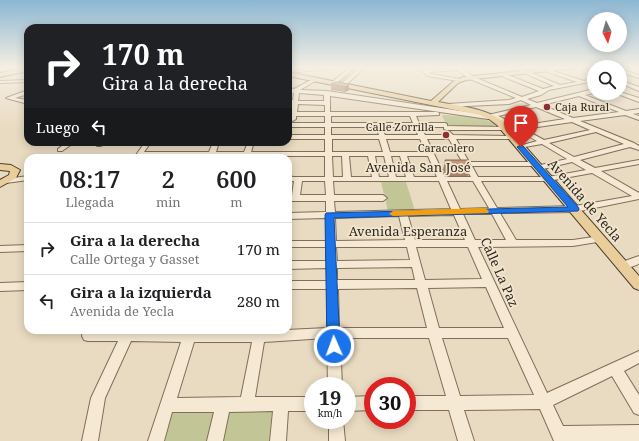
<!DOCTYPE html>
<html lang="es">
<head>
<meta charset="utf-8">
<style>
  :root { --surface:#fff; --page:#f2f2f2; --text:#202124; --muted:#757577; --line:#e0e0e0 }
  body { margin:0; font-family:"Noto Serif",serif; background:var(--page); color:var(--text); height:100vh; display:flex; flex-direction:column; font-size:15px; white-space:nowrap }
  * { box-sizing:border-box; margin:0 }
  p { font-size:13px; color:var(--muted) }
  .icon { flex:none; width:22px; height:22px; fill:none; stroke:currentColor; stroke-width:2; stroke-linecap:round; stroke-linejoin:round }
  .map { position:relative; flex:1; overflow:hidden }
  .sheet { position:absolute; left:24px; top:154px; width:268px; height:180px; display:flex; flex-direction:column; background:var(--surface); border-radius:12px; box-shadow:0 2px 10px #0003 }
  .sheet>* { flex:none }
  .banner { position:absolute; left:24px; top:24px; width:268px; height:122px; border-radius:12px; box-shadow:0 2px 10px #0003; background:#202124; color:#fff; overflow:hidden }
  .needle { width:26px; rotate:175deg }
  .fabs { position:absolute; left:587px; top:12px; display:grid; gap:8px }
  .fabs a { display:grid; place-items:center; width:40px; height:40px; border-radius:50%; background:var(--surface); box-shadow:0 2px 10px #0003; font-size:20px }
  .speed { position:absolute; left:304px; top:377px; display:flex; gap:8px; font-size:20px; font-weight:700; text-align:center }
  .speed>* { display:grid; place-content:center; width:52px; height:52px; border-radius:50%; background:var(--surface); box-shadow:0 2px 10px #0003; line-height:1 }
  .speed small { font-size:10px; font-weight:400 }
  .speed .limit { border:6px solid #d22; background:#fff; color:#111 }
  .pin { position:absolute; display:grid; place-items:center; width:34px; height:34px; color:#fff; margin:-41px -17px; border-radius:50% 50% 50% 0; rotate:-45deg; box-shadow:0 0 4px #0007 }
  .pin .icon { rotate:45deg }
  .me { position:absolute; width:44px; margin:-22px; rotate:358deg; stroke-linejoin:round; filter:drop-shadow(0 0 3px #0008) }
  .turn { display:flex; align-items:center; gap:14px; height:84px; padding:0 12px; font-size:18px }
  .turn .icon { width:52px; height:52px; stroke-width:2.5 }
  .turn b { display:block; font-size:28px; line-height:34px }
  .then { display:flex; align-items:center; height:38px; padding:0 12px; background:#0003; gap:8px; font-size:15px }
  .eta { display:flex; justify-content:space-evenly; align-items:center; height:68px; text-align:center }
  .eta b { font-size:24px; font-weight:600; line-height:28px }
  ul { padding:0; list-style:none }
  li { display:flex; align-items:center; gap:12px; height:52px; padding:0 12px; border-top:1px solid var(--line) }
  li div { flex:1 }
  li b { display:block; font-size:15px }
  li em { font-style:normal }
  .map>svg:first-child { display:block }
  .green { fill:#c2c696 }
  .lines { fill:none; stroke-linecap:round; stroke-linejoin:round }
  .minor-casing { stroke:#806d5a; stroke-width:2 }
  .major-casing { stroke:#4e3c2e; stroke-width:2 }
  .minor { fill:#f5e9d3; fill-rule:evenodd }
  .major { fill:#e9ce9b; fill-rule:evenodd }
  .wall { fill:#a98169 }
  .shaded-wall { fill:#896955 }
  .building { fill:#c4967a; stroke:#896955 }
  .route { fill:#1a73e8; stroke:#114b97 }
  .slow { fill:#f59e0b }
  .poi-dot { fill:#8a3034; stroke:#f1e6cf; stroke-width:1.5 }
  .labels { text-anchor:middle; stroke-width:3.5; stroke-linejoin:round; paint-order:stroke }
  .far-poi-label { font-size:11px; fill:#31261d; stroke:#f1e6cf; text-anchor:start }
  .far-street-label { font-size:11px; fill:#31261d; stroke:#f1e6cf }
  .street-label { font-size:13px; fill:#31261d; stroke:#f1e6cf }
</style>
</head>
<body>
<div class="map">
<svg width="639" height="441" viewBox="0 0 639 441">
  <rect width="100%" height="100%" fill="#e9dbc1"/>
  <path class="green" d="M443,115L480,117L495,124L492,127H448L442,116Z
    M381,182H406L415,211H388Z
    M170,411L214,412L208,441H161Z
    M228,412H272L269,441H223Z"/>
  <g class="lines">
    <g class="minor-casing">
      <path id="minor" d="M313,68H335L298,72L296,71Z
        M349,68H354L336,84H332V82Z
        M359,68H364L345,86H341V84Z
        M419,68L426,70L461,68L474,77L522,97L539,91L499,75V73H503L543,89L554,86L513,68H520L560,85L577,82L545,71L547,69L584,81L594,78V81L549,90L541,95L527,99L537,103L594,89V93L585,95L626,111L639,109V113L633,114L639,116V120L625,115L580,121L634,143L639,146V150L630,147L580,160L595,168L639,160V164L601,171L639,193V199L575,212L500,213L516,240H573L600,236L603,237L605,239L603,241L573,246L478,247L547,393L639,351V363L624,371L639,395V415L634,413L612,376L553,405L563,426L639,425V441H554L540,409L464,410L474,441H458L449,410H407V396H446L429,338H340L342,386H328L327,338L264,342L255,397H313V411H288L286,441H270L273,411L229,412L223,441H207L214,412H172L164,441H148L181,342L131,341L105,398L98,441H82L91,398L118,341H88L84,340L82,336L83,330L184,331L185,330H197V331L254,332V330H266V331L327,328V289H288V281H327V268L288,269V261H326V247H288V241H326V218L288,219V213L326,212V201H288V195H292L294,181H288V177H325V156H250V158H242L243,156H214L213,158H207V156H141L140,158H134L145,142H151L144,152H209L213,142H219L216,152H244L248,142H254L251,152H325V139H288V135H325V127H288V123H325V116H296V119L293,121L290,119V116H288V112H291L292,104H288V100H293L294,93L288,92V88L294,89L315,78H317V80L300,90L327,91L488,115L531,105L521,100L509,104L446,107L445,106L448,104L509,100L516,98L470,79L457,70L429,72L431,74L460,79V80L458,81L428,76ZM299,93L324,95V101H298ZM330,96L488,119C497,117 528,136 537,141L519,146V148L542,144L567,159L536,166V170H539L572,162L586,170L548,177H478L472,166H536L540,164L536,162H469L456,139H512L514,138V136L453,135L449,131L446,133L447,135H425L421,127H444V129L446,130H504L507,128L506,127L447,126V124L445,123H419L416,116L439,115V113L437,112H330ZM579,96L619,112L573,118L542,105ZM298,104L325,105V112H297ZM536,107L565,119L519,126L498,116ZM331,116H410L413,123H331ZM572,122L590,130L544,140L524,129ZM331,127H415L418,135H385L383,131L381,130L378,132L379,135H331ZM596,132L624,144L574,157L549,143ZM332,139H379L383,152H332ZM386,139H420L426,152H390ZM427,139H449L471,177H445ZM332,156H342L343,177H333ZM349,156H368L372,177H351ZM375,156H384L389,177H379ZM391,156H400L406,177H396ZM407,156H428L437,177H414ZM592,173L632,196L575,206L497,208L481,181H548ZM302,181H325L326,195H300ZM333,181H439L451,209L335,212L334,201H383L387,198L383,195H334ZM447,181H473L489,208L460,209ZM463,214H492L506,240H475ZM454,215L465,240H415L408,216ZM399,216L405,240L336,241L335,218ZM336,247H407L410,260L337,261ZM416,247H468L482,279L425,280ZM412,267L415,280H337V268ZM486,287L504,328H439L428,288ZM417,288L427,328H339L338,289ZM442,338H508L534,395L460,396ZM194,342H252L241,397L177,398Z
        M586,68L594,69V72Z
        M620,69L639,75V78L620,72Z
        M28,80V82L0,83V81Z
        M620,80L639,87V91L620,83Z
        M28,90V94L15,98L28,100V104L6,98Z
        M620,92L639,98V102L615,93Z
        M67,142H75L62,151H58V149Z
        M100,142H108L101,146H97V144Z
        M28,176V180L6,183L2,181L6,179Z
        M28,245V251L0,252V246Z
        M639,256V264L623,270L619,269L618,266L619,263Z
        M28,282V290L0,291V283Z
        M373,396V410L347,411V397Z
        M329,420H343L345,441H329Z"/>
    </g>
    <g class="major-casing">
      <path id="major" d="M23,68H28V71L0,77V73Z
        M551,68H576L466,80L458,83L438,102C460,106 484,108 503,121L639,276V290L634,288L497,125L489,119L480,115L288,76V72L431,101L454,81L463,77Z
        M0,164L11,165L20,170L16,178L0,187V180L9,175L10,171L0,170Z"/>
    </g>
    <use href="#minor" class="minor"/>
    <use href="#major" class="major"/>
  </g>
  <path class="wall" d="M331,84H349V90L345,92L331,90Z
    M445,160L471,166L468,176H446L443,170Z"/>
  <path class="shaded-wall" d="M349,84V90L345,92V87Z
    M292,175V182L291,194H288V186Z"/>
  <path class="building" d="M336,82L349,84L345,87L331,84Z
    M445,160H468L471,166H448Z
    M288,175H292L290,186H288Z"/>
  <linearGradient id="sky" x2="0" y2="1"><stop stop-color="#8cb7d3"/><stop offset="0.52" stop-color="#f5efe3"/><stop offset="1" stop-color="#f5efe3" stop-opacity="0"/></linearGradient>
  <rect width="639" height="130" fill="url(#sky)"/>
  <path class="route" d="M521,145L523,146L578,207L579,209L578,211L334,218L340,346L338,350L334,352L329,350L327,346L325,215L326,213L568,207L518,148L517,147Z"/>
  <path class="slow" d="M485,208L489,211L488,213L393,216L389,214L393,211Z"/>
  <g class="poi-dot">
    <circle cx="547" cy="107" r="4"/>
    <circle cx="446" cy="135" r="4"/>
  </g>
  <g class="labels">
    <g class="far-poi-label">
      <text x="555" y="111">Caja Rural</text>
      <text x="446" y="152" text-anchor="middle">Caracolero</text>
    </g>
    <g class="far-street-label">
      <text x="400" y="131">Calle Zorrilla</text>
    </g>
    <g class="street-label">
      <text x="418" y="172">Avenida San José</text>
      <text transform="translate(585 200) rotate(49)" y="5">Avenida de Yecla</text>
      <text x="408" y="236">Avenida Esperanza</text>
      <text transform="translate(500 272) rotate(66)" y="5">Calle La Paz</text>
    </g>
  </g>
</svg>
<div class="fabs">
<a><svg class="needle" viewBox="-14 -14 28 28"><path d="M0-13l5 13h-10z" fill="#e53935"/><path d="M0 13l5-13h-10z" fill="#757577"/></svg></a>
<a><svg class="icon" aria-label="search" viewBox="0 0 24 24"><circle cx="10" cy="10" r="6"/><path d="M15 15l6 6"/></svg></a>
</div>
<div class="speed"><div>19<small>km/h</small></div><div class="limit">30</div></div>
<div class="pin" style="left:521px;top:147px;background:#d93025"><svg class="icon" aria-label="arrive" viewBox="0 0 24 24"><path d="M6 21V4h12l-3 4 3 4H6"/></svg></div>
<svg class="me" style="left:334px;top:346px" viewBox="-20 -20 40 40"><circle r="17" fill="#1a73e8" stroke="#fff" stroke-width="3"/><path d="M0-11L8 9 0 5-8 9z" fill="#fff"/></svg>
<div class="banner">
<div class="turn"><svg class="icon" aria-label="right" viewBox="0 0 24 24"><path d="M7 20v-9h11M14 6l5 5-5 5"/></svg><div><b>170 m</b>Gira a la derecha</div></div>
<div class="then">Luego<svg class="icon" aria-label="left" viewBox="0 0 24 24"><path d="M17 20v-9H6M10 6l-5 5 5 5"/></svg></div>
</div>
<section class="sheet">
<div class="eta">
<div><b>08:17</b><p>Llegada</p></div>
<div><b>2</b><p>min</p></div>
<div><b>600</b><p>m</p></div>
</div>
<ul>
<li><svg class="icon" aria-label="right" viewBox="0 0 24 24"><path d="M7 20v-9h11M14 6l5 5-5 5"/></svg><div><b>Gira a la derecha</b><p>Calle Ortega y Gasset</p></div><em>170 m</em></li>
<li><svg class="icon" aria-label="left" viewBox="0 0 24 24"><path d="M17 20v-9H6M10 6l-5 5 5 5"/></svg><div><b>Gira a la izquierda</b><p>Avenida de Yecla</p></div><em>280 m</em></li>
</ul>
</section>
</div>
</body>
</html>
